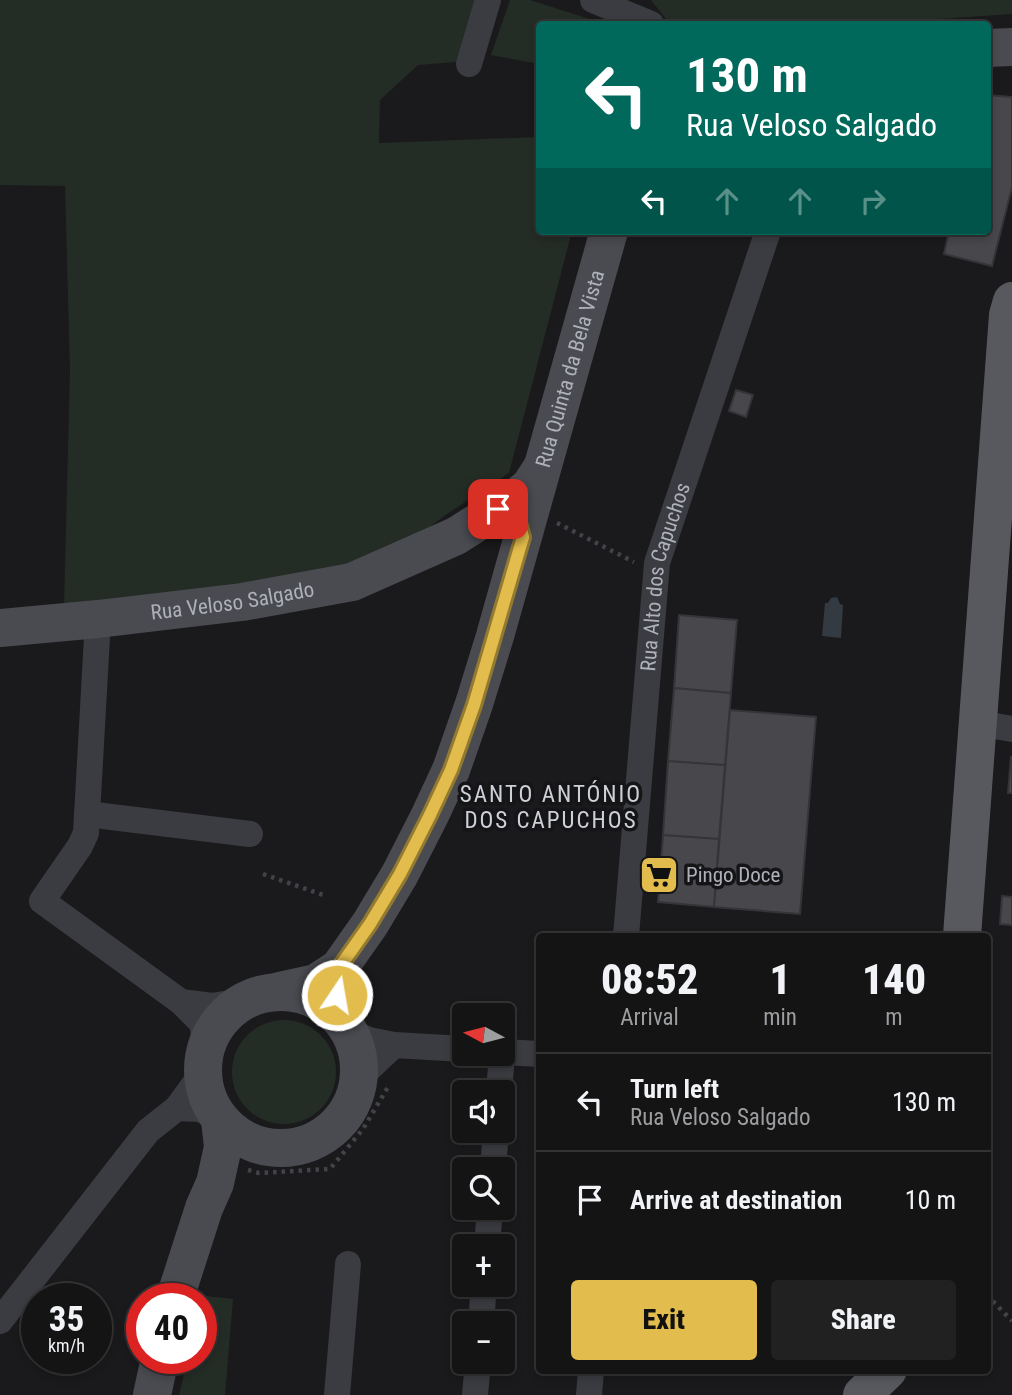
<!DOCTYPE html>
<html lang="en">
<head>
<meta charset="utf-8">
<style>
  :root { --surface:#141415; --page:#212122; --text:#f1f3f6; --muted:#9d9ea0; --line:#333334; --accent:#e2bc4c }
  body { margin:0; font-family:"Roboto Condensed",sans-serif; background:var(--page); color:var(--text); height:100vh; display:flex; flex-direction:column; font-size:26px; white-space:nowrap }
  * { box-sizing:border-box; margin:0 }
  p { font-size:23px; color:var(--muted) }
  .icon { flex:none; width:38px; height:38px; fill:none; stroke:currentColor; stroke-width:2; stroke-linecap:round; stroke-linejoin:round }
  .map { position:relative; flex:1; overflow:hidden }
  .sheet { position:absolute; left:536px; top:933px; width:455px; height:441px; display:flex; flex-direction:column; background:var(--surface); border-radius:7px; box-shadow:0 4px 10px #0003,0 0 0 2px var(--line) }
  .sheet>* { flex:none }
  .banner { position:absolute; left:536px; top:21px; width:455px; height:214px; border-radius:7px; box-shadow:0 4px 10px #0003,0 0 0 2px var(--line); background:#00695c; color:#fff; overflow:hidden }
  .needle { width:46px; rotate:277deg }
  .tools { position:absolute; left:452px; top:1003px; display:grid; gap:14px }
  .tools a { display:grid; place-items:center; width:63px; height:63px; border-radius:7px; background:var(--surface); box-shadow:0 4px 10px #0003,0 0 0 2px var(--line); font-size:35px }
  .speed { position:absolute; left:21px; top:1283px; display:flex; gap:14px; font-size:35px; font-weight:700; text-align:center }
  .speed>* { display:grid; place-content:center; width:91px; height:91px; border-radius:50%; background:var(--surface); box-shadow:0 4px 10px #0003,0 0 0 2px var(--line); line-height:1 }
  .speed small { font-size:18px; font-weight:400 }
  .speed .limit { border:10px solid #d22; background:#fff; color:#111 }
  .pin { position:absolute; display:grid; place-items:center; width:60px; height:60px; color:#fff; margin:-30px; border-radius:14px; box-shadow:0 4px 10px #0006 }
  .me { position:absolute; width:77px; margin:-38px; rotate:12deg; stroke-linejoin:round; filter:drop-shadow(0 0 5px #0008) }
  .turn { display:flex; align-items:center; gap:24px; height:147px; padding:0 35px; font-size:32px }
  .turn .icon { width:91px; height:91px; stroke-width:2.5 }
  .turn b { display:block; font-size:49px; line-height:60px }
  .lanes { display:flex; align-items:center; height:66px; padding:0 35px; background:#0003; justify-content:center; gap:35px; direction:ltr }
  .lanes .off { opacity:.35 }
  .eta { display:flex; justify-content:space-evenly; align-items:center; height:119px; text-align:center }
  .eta b { font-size:42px; font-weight:800; line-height:49px }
  .action { display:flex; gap:14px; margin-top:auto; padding:14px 35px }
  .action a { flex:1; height:80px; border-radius:7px; background:var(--accent); color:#111; font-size:28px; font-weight:800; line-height:80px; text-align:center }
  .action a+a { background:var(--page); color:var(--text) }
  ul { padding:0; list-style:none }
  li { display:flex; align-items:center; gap:21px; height:98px; padding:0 35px; border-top:2px solid var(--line) }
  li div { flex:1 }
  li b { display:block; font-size:26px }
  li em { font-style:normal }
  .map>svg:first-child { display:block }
  .green { fill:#242c26 }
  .water { fill:#333a41 }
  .building { fill:#47474c; stroke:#353438; stroke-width:2 }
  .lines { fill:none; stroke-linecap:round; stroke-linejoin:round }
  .path { stroke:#424348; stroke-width:4.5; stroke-dasharray:3.5 5; stroke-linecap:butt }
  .street { stroke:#3b3c41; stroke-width:26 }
  .secondary { stroke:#4a4b51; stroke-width:38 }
  .primary { stroke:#58595f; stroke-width:38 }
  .route-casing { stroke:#937a31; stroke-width:18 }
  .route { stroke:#e2bc4c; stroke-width:12 }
  .labels { text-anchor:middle; stroke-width:7; stroke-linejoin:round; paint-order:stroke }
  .street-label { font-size:21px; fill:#aeb1ba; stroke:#151517 }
  .poi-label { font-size:21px; fill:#aeb1ba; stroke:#151517; text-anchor:start }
  .neighbourhood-label { font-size:23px; letter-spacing:2px; fill:#ced0d7; stroke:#151517 }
</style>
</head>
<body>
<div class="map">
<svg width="1012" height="1395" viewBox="0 0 1012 1395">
  <rect width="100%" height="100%" fill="#1a1a1c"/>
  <path class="green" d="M0,0H479L456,62L418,65L380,100L379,143L539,137V231H572L509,473L444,516L387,560L281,585L64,607L70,370L65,186L0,185Z
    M510,0H530L605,24H539V64L491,55Z
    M651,0H1012V14L897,22L670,24Z
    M232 1072a52 52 0 1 1 104 0a52 52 0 1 1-104 0Z
    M206,1296L233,1299L225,1395H179L188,1358H201V1313Z"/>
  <path class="water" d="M837,597L840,604L843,605L841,638L822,636L825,603H828L831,598Z"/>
  <path class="building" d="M987,95L1012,97V187L992,266L944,254L949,231H987Z
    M736,390L753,395L746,417L729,411Z
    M679,615L737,620L731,693L674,688Z
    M674,688L731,693L725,765L668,761Z
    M730,710L816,717L800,914L714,907Z
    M1011,757H1012V793H1008Z
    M668,761L725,765L719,839L663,835Z
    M663,835L719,839L714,907L658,902Z
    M1002,896L1012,897V925L1000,924Z"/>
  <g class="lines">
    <path class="path" d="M557,523L634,562
      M263,874L326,896
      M248,1170L259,1173L330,1169L363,1129L388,1087
      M987,1295L1012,1321"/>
    <g class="street">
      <path d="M593,0L651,24"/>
      <path d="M469,64L488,0"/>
      <path d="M98,619L86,833L80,846L42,901L181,1002"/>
      <path d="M977,723L1012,729"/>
      <path d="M87,814L250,834"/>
      <path id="s1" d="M626,936L657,563L768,231"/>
      <path d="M350,1032L369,1040L394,1045L360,1077"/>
      <path d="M394,1045L464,1049"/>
      <path d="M206,1048L202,1023L181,1002L212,1006L242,1001"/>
      <path d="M502,1052L539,1054"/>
      <path d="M203,1060L198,1079L177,1108L199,1109L219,1117"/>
      <path d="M499,1092L502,1054"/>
      <path d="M493,1169L496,1130"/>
      <path d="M487,1246L490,1208"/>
      <path d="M0,1321L148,1131L177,1108"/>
      <path d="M481,1323L484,1284"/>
      <path d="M337,1395L348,1264"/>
      <path d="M475,1395L478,1362"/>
      <path d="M589,1395L591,1370"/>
    </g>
    <g class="secondary">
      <path d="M987,48L1012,47"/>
      <path id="s2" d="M0,628L98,619L242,602L352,582L456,536L516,498L530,486L541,469"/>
      <path id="s3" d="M279,991L316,983L339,968L370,924L400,874L430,815L451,770L474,704L495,636L609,231"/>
      <circle cx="281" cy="1070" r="78"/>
      <path d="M175,1298L204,1208L215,1183L223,1147L220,1120"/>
      <path d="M152,1395L160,1358"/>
    </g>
    <path class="primary" d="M962,936L1008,315L1012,301
      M862,1395L888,1370"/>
  </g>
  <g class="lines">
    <g class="route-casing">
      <path id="route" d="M337,995L339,968L370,924L400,874L430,815L451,770L474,705L523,537L519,523L498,509"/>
    </g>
    <use href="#route" class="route"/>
  </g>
  <defs>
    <g id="supermarket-square" transform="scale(2.0125)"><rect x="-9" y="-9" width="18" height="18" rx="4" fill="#e2bc4c" stroke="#151517"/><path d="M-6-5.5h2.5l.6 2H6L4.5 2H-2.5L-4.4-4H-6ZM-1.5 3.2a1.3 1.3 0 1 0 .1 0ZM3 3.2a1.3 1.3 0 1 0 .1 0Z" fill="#111"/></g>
  </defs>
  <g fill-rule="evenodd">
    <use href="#supermarket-square" x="659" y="875"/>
  </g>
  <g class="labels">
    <g class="street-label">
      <text dy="7" stroke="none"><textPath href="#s3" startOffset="712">Rua Quinta da Bela Vista</textPath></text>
      <text dy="7" stroke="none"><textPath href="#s1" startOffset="362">Rua Alto dos Capuchos</textPath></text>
      <text dy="7" stroke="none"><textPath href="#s2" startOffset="234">Rua Veloso Salgado</textPath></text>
    </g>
    <g class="poi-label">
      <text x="686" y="882">Pingo Doce</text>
    </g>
    <g class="neighbourhood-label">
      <text x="551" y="802">SANTO ANTÓNIO<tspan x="551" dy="26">DOS CAPUCHOS</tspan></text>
    </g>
  </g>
</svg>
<div class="tools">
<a><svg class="needle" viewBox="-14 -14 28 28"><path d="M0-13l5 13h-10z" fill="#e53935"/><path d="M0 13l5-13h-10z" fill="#9d9ea0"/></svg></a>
<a><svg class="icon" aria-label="sound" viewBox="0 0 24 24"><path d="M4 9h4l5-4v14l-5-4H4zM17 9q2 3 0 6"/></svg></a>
<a><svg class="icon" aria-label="search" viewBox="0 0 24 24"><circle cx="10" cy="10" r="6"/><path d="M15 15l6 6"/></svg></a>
<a>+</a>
<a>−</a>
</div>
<div class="speed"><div>35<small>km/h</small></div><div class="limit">40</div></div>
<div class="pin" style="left:498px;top:509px;background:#d93025"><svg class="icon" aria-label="arrive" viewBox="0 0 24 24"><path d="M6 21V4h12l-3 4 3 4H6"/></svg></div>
<svg class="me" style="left:337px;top:995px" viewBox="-20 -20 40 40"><circle r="17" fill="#e2bc4c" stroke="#fff" stroke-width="3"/><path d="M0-11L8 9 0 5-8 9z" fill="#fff"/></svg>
<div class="banner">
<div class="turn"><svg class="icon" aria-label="left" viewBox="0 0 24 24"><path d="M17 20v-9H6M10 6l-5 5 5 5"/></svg><div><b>130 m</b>Rua Veloso Salgado</div></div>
<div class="lanes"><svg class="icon" aria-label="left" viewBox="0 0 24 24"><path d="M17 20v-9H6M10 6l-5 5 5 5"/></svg><svg class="icon off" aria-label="ahead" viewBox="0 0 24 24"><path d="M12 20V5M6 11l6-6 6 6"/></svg><svg class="icon off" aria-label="ahead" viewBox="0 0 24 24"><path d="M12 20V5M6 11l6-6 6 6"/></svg><svg class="icon off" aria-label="right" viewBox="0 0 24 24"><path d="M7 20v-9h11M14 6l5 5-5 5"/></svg></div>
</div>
<section class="sheet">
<div class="eta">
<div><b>08:52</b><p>Arrival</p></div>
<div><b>1</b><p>min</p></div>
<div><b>140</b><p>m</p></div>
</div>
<ul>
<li><svg class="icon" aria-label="left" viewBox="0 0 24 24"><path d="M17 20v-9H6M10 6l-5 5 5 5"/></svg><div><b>Turn left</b><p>Rua Veloso Salgado</p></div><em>130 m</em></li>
<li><svg class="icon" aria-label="arrive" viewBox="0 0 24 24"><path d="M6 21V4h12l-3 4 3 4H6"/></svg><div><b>Arrive at destination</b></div><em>10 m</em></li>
</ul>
<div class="action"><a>Exit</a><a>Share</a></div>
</section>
</div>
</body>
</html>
